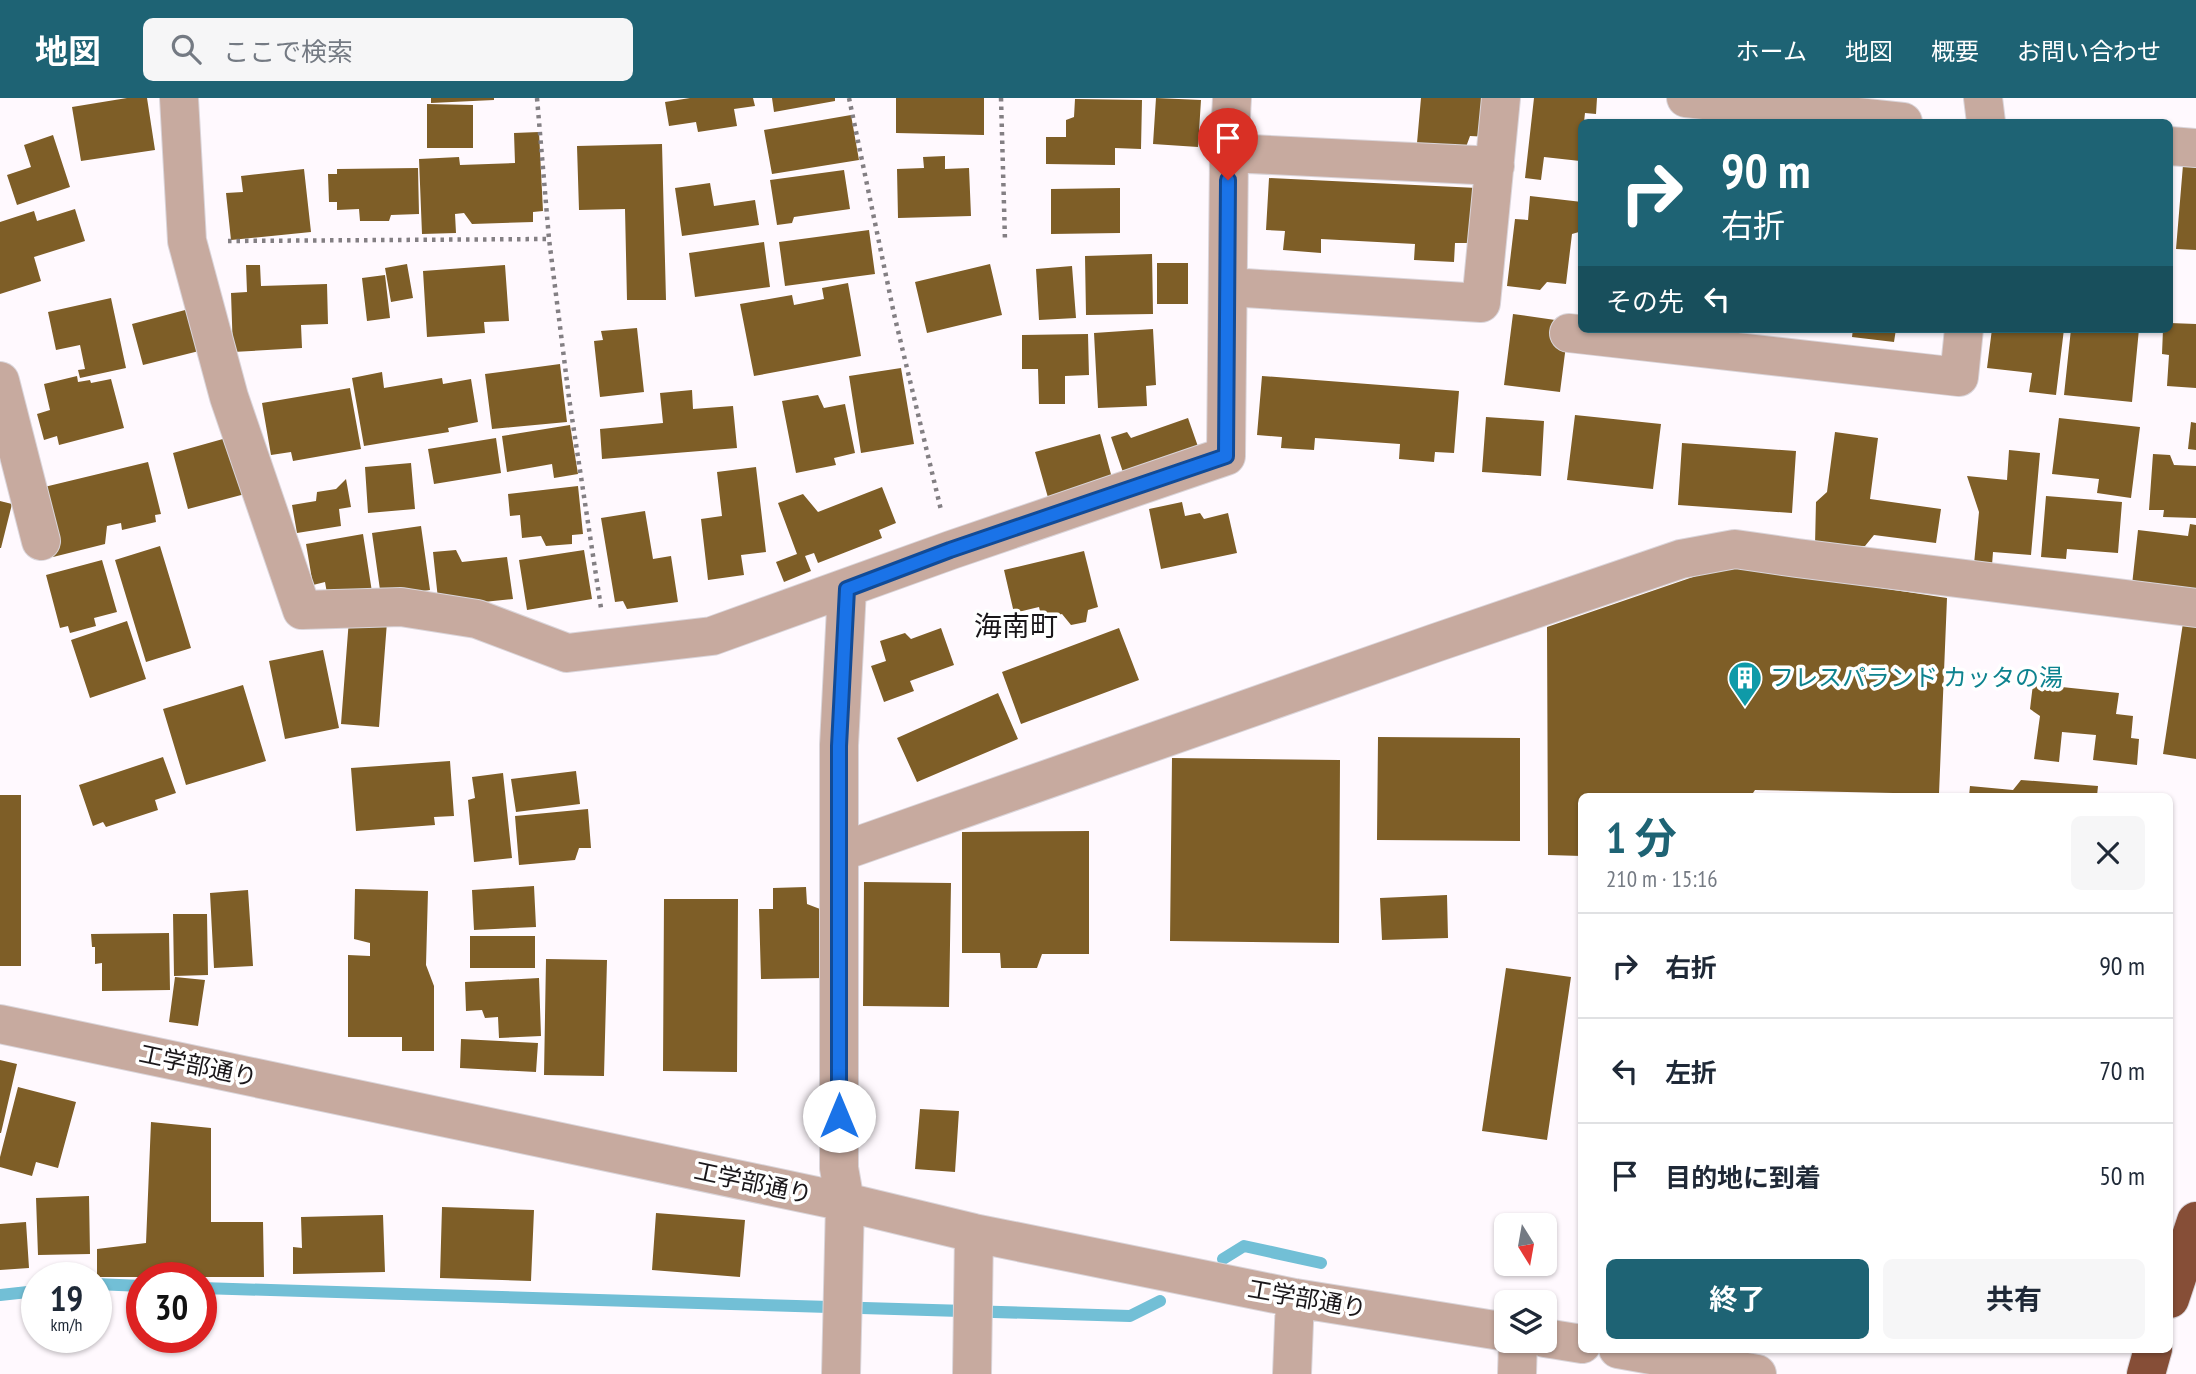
<!DOCTYPE html>
<html lang="ja">
<head>
<meta charset="utf-8">
<style>
  :root { --surface:#fff; --page:#f6f6f7; --text:#1f2937; --muted:#747a83; --line:#e0e1e3; --accent:#1e6374 }
  body { margin:0; font-family:"PT Sans Narrow","Noto Sans JP",sans-serif; background:var(--page); color:var(--text); height:100vh; display:flex; flex-direction:column; font-size:26px; white-space:nowrap }
  * { box-sizing:border-box; margin:0 }
  p { font-size:23px; color:var(--muted) }
  .icon { flex:none; width:38px; height:38px; fill:none; stroke:currentColor; stroke-width:2; stroke-linecap:round; stroke-linejoin:round }
  .map { position:relative; flex:1; overflow:hidden }
  .details { position:absolute; left:1578px; top:695px; width:595px; height:560px; display:flex; flex-direction:column; background:var(--surface); border-radius:10px; box-shadow:0 2px 5px #0004 }
  .details>* { flex:none }
  .hud { position:absolute; left:1578px; top:21px; width:595px; height:214px; border-radius:10px; box-shadow:0 2px 5px #0004; background:#1e6374; color:#fff; overflow:hidden }
  .needle { width:46px; rotate:169deg }
  .tools { position:absolute; left:1494px; top:1115px; display:grid; gap:14px }
  .tools a { display:grid; place-items:center; width:63px; height:63px; border-radius:10px; background:var(--surface); box-shadow:0 2px 5px #0004; font-size:35px }
  .speed { position:absolute; left:21px; top:1164px; display:flex; gap:14px; font-size:35px; font-weight:700; text-align:center }
  .speed>* { display:grid; place-content:center; width:91px; height:91px; border-radius:50%; background:var(--surface); box-shadow:0 2px 5px #0004; line-height:1 }
  .speed small { font-size:18px; font-weight:400 }
  .speed .limit { border:10px solid #d22; background:#fff; color:#111 }
  .pin { position:absolute; display:grid; place-items:center; width:60px; height:60px; color:#fff; margin:-72px -30px; border-radius:50% 50% 50% 0; rotate:-45deg; box-shadow:0 0 7px #0007 }
  .pin .icon { rotate:45deg }
  .me { position:absolute; width:77px; margin:-38px; rotate:0deg; stroke-linejoin:round; filter:drop-shadow(0 0 5px #0008) }
  .turn { display:flex; align-items:center; gap:24px; height:147px; padding:0 28px; font-size:32px }
  .turn .icon { width:91px; height:91px; stroke-width:2.5 }
  .turn b { display:block; font-size:49px; line-height:60px }
  .then { display:flex; align-items:center; height:66px; padding:0 28px; background:#0003; gap:14px; font-size:26px }
  .round { display:grid; place-items:center; flex:none; width:74px; height:74px; border-radius:10px; background:var(--page) }
  .head { display:flex; align-items:center; justify-content:space-between; height:119px; padding:0 28px }
  h1 { font-size:42px; font-weight:700; line-height:52px; color:var(--accent) }
  .action { display:flex; gap:14px; margin-top:auto; padding:14px 28px }
  .action a { flex:1; height:80px; border-radius:10px; background:var(--accent); color:#fff; font-size:28px; font-weight:700; line-height:80px; text-align:center }
  .action a+a { background:var(--page); color:var(--text) }
  ul { padding:0; list-style:none }
  li { display:flex; align-items:center; gap:21px; height:105px; padding:0 28px; border-top:2px solid var(--line) }
  li div { flex:1 }
  li b { display:block; font-size:26px }
  li em { font-style:normal }
  header { display:flex; align-items:center; gap:42px; box-sizing:border-box; height:98px; padding:0 35px; background:var(--accent); color:#fff }
  header strong { font-size:33px }
  nav { display:flex; gap:38px; margin-inline-start:auto; font-size:24px }
  .search { width:490px; height:63px; background:var(--page); display:flex; align-items:center; gap:18px; box-sizing:border-box; padding:0 24px; border-radius:10px; color:var(--muted); font-size:26px }
  .map>svg:first-child { display:block }
  .lines { fill:none; stroke-linecap:round; stroke-linejoin:round }
  .stream { stroke:#72bfd6; stroke-width:12 }
  .building { fill:#7e5e27 }
  .minor-casing { stroke:#dad5da; stroke-width:40 }
  .highway-casing { stroke:#dad5da; stroke-width:40 }
  .path { stroke:#837f83; stroke-width:4.5; stroke-dasharray:3.5 5; stroke-linecap:butt }
  .minor { stroke:#c7aa9f; stroke-width:38 }
  .highway { stroke:#864e37; stroke-width:38 }
  .route-casing { stroke:#114b97; stroke-width:18 }
  .route { stroke:#1a73e8; stroke-width:12 }
  .labels { text-anchor:middle; stroke-width:7; stroke-linejoin:round; paint-order:stroke }
  .culture-label { font-size:24px; fill:#0d838f; stroke:#fff; text-anchor:start }
  .street-label { font-size:24px; fill:#1a171a; stroke:#fff }
  .quarter-label { font-size:28px; fill:#1a171a; stroke:#fff }
</style>
</head>
<body>
<header>
<strong>地図</strong>
<div class="search"><svg class="icon" aria-label="search" viewBox="0 0 24 24"><circle cx="10" cy="10" r="6"/><path d="M15 15l6 6"/></svg>ここで検索</div>
<nav><a>ホーム</a><a>地図</a><a>概要</a><a>お問い合わせ</a></nav>
</header>
<div class="map">
<svg width="2196" height="1276" viewBox="0 0 2196 1276">
  <rect width="100%" height="100%" fill="#fff9fe"/>
  <g class="lines">
    <path class="stream" d="M1223,1161L1244,1148L1321,1165
      M96,1186L142,1188
      M201,1190L1130,1218L1160,1203
      M0,1197L37,1193"/>
  </g>
  <path class="building" d="M127,0H147L155,52L81,63L72,9Z
    M431,0H494V2L431,5Z
    M690,0H753L755,8L734,11L737,28L698,34L696,24L669,28L665,4Z
    M772,0H835V3L774,14Z
    M896,0H984V37L896,35Z
    M1156,0L1201,2L1198,49L1153,46Z
    M1421,0H1494L1490,39L1470,38L1466,49L1417,45Z
    M1534,0H1597L1596,16L1585,15L1584,24H1582L1580,63L1544,59L1541,82L1525,80Z
    M1075,1L1142,2L1141,51L1115,50V67L1046,66V39H1066V22L1074,19Z
    M427,6L473,7V50H427Z
    M851,17L859,62L772,76L764,32Z
    M539,34L543,113L533,114V124L472,126L464,115L455,116L456,135L422,136L419,61L459,59L460,67L515,65L514,35Z
    M53,37L70,89L17,107L7,77L31,69L24,47Z
    M662,46L666,202H627L625,111L579,112L577,48Z
    M945,58V71L969,70L971,118L898,120L897,71L924,70L923,59Z
    M2183,67L2196,68V152L2176,151Z
    M418,70L419,116L391,117L389,123H360L359,111L337,112V104H329L328,76H337V71Z
    M304,71L311,134L231,142L226,95L243,94L241,78Z
    M844,72L850,111L794,119L792,125L777,127L770,82Z
    M1269,80L1477,90L1474,145H1455L1454,164L1414,162L1415,146L1321,141V155L1283,152L1285,133L1266,132Z
    M710,85L714,108L755,102L759,127L682,138L675,90Z
    M1120,90V135L1051,136V91Z
    M1530,98L1582,104L1579,134L1572,136L1566,186L1547,184L1540,192L1507,188L1515,121L1528,122Z
    M75,111L85,143L34,159L41,183L0,196V124L34,113L37,123Z
    M869,132L875,176L785,188L779,144Z
    M764,144L770,189L695,199L689,155Z
    M1152,156L1153,216L1086,217L1085,158Z
    M1157,165H1188V206H1157Z
    M407,166L413,200L391,204L385,170Z
    M990,166L1002,217L927,235L915,184Z
    M246,167H260L261,188L327,186L328,226L301,227L302,250L233,254L231,195L247,194Z
    M505,167L509,223L484,224L485,235L427,239L423,173Z
    M1072,168L1076,220L1039,222L1036,171Z
    M385,177L390,220L367,223L362,180Z
    M848,185L861,258L754,278L740,206L792,197L794,207L824,201L822,190Z
    M111,200L126,270L80,280L78,272L85,271L80,247L56,252L48,214Z
    M189,211L199,253L143,267L132,226Z
    M1513,216L1569,224L1560,294L1504,287Z
    M2170,225L2196,226V290L2167,288L2169,257L2162,256L2163,231H2170Z
    M637,230L644,294L600,299L594,243L603,242L601,233Z
    M1153,231L1156,287L1146,288L1147,308L1098,310L1094,235Z
    M1853,231H1896L1894,244L1852,239Z
    M1992,231H2064L2056,297L2029,294L2032,275L1987,270Z
    M2071,231H2139L2132,304L2064,297Z
    M1088,236L1089,277L1065,278V306H1039L1038,271H1022V237Z
    M560,266L567,324L492,331L485,276Z
    M901,270L914,346L861,355L849,278Z
    M382,274L384,290L442,280L443,286L471,281L478,324L448,330L449,334L364,348L352,280Z
    M77,278L78,284L90,282L91,285L111,281L124,330L59,347L57,338L44,342L37,316L50,312L44,286Z
    M1262,278L1459,293L1454,355L1435,354L1434,364L1399,361L1400,346L1315,340L1314,352L1281,350L1282,339L1257,337Z
    M350,290L361,351L293,363L291,354L271,357L262,305Z
    M692,292L693,311L733,308L737,350L602,361L600,331L663,325L660,295Z
    M818,297L824,310L845,306L855,355L834,360L836,367L796,375L782,303Z
    M1575,317L1661,326L1653,391L1567,382Z
    M1486,319L1544,323L1541,378L1482,374Z
    M1188,320L1202,360L1127,386L1111,339L1127,334L1131,340Z
    M2059,320L2140,329L2131,400L2097,395L2099,381L2052,376Z
    M2191,324L2196,325V352L2188,351Z
    M570,327L578,376L554,380L552,366L507,374L502,338Z
    M1835,334L1878,340L1870,401L1941,411L1936,445L1874,437L1865,448L1815,447L1816,404L1827,394Z
    M1100,336L1115,391L1049,403L1035,354Z
    M230,339L245,396L188,411L173,355Z
    M496,340L501,375L434,386L428,351Z
    M1682,345L1796,353L1792,415L1678,407Z
    M2009,352L2040,355L2031,457L1993,454L1992,467L1974,466L1979,414L1967,378L2007,382Z
    M2153,356L2170,357L2174,367L2196,368V420L2163,419L2164,412H2149Z
    M148,364L161,416L155,417L156,424L122,432L121,425L107,428L105,446L53,459L36,391Z
    M411,365L415,411L368,415L365,369Z
    M756,369L766,454L741,457L744,477L708,482L701,421L722,418L717,374Z
    M346,381L351,409L339,411L341,428L297,435L292,407L316,403L317,394L336,391Z
    M578,388L583,436L572,437V446L546,448L541,438L522,440L520,417L510,418L508,396Z
    M882,389L896,425L879,432L882,440L818,465L814,455L805,458L811,473L784,484L776,464L797,456L778,405L803,396L818,414Z
    M2046,398L2122,404L2118,455L2067,451L2066,461L2041,459Z
    M0,403L12,406L1,450H0Z
    M1182,404L1185,418L1200,415L1204,421L1228,415L1237,455L1161,471L1149,411Z
    M645,413L653,461L671,458L678,504L627,511L623,503L615,504L601,420Z
    M2190,426L2196,427V495L2132,487L2138,432L2188,438Z
    M421,428L430,492L381,499L372,435Z
    M363,436L372,494L328,501L325,484L313,487L306,446Z
    M160,448L191,550L146,564L115,462Z
    M456,452L462,464L507,459L513,501L464,506L438,501L433,454Z
    M584,452L592,501L527,512L519,462Z
    M1084,453L1098,509L1088,512L1086,524L1071,527L1062,516L1042,521L1039,509L1014,515L1004,472Z
    M102,462L117,514L94,520L96,528L70,535L68,528L60,530L46,477Z
    M1728,467L1947,500L1939,696L1755,692L1751,698H1582V758L1548,757L1547,529Z
    M349,521L387,524L379,629L341,626Z
    M127,523L146,581L90,600L71,542Z
    M2183,525L2196,526V661L2163,656Z
    M941,530L954,567L910,583L914,593L884,604L871,568L886,563L880,543L905,535L911,541Z
    M1119,530L1139,582L1021,626L1002,574Z
    M323,552L339,630L285,641L269,563Z
    M2033,586L2119,595L2116,616L2133,618L2131,640L2139,641L2137,667L2093,662L2096,637L2062,634L2059,664L2034,661L2040,618L2030,611Z
    M243,587L266,663L186,687L163,611Z
    M998,595L1018,641L917,684L897,640Z
    M1378,639L1520,640V743L1377,742Z
    M163,659L176,695L155,702L158,712L106,729L103,724L93,728L79,687Z
    M1172,660L1340,662L1339,845L1170,843Z
    M450,663L454,718L434,719L435,727L356,733L351,670Z
    M576,673L580,706L516,714L511,681Z
    M503,675L512,760L474,764L468,702L475,700L472,679Z
    M2021,682L2098,688L2097,698H1969L1970,688L2013,692Z
    M0,697H21V868H0Z
    M588,711L591,750H579L575,762L519,767L515,718Z
    M1089,733V856H1042L1037,870H1001L1000,855H962V734Z
    M864,784L951,785L949,909L863,908Z
    M534,788L536,829L474,832L472,792Z
    M806,789L807,806L820,811L823,880L761,881L759,811H773V790Z
    M355,791L428,793L426,867L434,888V953H402V939H348V857L370,858V845L354,841Z
    M248,792L253,868L214,870L210,795Z
    M1447,797L1448,840L1382,842L1380,800Z
    M664,801H738L737,974L663,973Z
    M173,816H207L208,877L174,878Z
    M169,835L170,892L102,893V865L95,866V849H92L91,836Z
    M470,838H535V870H470Z
    M546,861L607,862L604,978L544,977Z
    M1506,870L1571,879L1547,1042L1482,1033Z
    M175,879L205,882L198,928L169,924Z
    M539,880L541,938L499,940L498,919L485,920L482,912L466,913L465,884Z
    M461,941L538,945L536,974L460,970Z
    M0,962L17,966L1,1035H0Z
    M18,989L76,1004L58,1070L36,1064L32,1078L0,1069V1059Z
    M920,1011L959,1013L955,1074L915,1071Z
    M151,1024L211,1030V1124H263L264,1179H97V1151L146,1145Z
    M89,1098L90,1156L38,1157L36,1100Z
    M442,1109L534,1112L531,1183L440,1180Z
    M656,1115L745,1122L740,1179L652,1172Z
    M383,1117L385,1174L293,1176V1149L302,1150L301,1119Z
    M26,1124L29,1170L0,1172V1126Z"/>
  <g class="lines">
    <g class="minor-casing">
      <path id="minor" d="M179,0L187,143L229,299L302,512L401,509L477,521L567,555L712,538L951,452L1226,358L1229,55L1232,0
        M1686,0L1903,24
        M1983,0L1986,24
        M2170,48L2196,50
        M1229,55L1495,68
        M1229,189L1481,205L1501,0
        M1569,235L1959,279L1964,231
        M0,283L41,443
        M840,754L1435,545L1681,461L1735,451L1797,460L2196,510
        M0,926L845,1104L974,1135L1295,1200L1507,1234
        M1545,1240L1582,1246
        M1618,1251L1757,1276
        M841,1276L845,1104L839,1070V647L847,491
        M972,1276L974,1135
        M1292,1276L1295,1200
        M1517,1276L1518,1242"/>
    </g>
    <g class="highway-casing">
      <path id="highway" d="M2170,1201L2196,1123
        M2146,1276L2153,1251"/>
    </g>
    <path class="path" d="M537,0L549,141L569,300L601,510
      M849,0L894,216L941,412
      M1001,0L1005,143
      M228,143L549,141"/>
    <use href="#minor" class="minor"/>
    <use href="#highway" class="highway"/>
  </g>
  <g class="lines">
    <g class="route-casing">
      <path id="route" d="M839,1018V648L847,491L950,452L1226,358L1228,82"/>
    </g>
    <use href="#route" class="route"/>
  </g>
  <defs>
    <g id="building-pin" transform="scale(1.75)"><path d="M0 17L-7.5 6A9.5 9.5 0 1 1 7.5 6Z" fill="#0f9aa8" stroke="#fff"/><path d="M-4-6H4V6H1V3H-1V6H-4ZM-2.5-4.3h1.7v1.8h-1.7ZM.8-4.3h1.7v1.8H.8ZM-2.5-1h1.7V.8h-1.7ZM.8-1h1.7V.8H.8Z" fill="#fff"/></g>
  </defs>
  <g fill-rule="evenodd">
    <use href="#building-pin" x="1745" y="580"/>
  </g>
  <g class="labels">
    <g class="culture-label">
      <text x="1770" y="588">フレスパランド カッタの湯</text>
    </g>
    <g class="street-label">
      <text transform="translate(198 968) rotate(12)" y="8">工学部通り</text>
      <text transform="translate(753 1085) rotate(12)" y="8">工学部通り</text>
      <text transform="translate(1307 1201) rotate(10)" y="8">工学部通り</text>
    </g>
    <g class="quarter-label">
      <text x="1016" y="538">海南町</text>
    </g>
  </g>
</svg>
<div class="tools">
<a><svg class="needle" viewBox="-14 -14 28 28"><path d="M0-13l5 13h-10z" fill="#e53935"/><path d="M0 13l5-13h-10z" fill="#747a83"/></svg></a>
<a><svg class="icon" aria-label="layers" viewBox="0 0 24 24"><path d="M12 4l9 5-9 5-9-5zM3 14l9 5 9-5"/></svg></a>
</div>
<div class="speed"><div>19<small>km/h</small></div><div class="limit">30</div></div>
<div class="pin" style="left:1228px;top:82px;background:#d93025"><svg class="icon" aria-label="arrive" viewBox="0 0 24 24"><path d="M6 21V4h12l-3 4 3 4H6"/></svg></div>
<svg class="me" style="left:839px;top:1018px" viewBox="-20 -20 40 40"><circle r="19" fill="#fff"/><path d="M0-13L10 11 0 6-10 11z" fill="#1a73e8"/></svg>
<div class="hud">
<div class="turn"><svg class="icon" aria-label="right" viewBox="0 0 24 24"><path d="M7 20v-9h11M14 6l5 5-5 5"/></svg><div><b>90 m</b>右折</div></div>
<div class="then">その先<svg class="icon" aria-label="left" viewBox="0 0 24 24"><path d="M17 20v-9H6M10 6l-5 5 5 5"/></svg></div>
</div>
<section class="details">
<div class="head"><div><h1>1 分</h1><p>210 m · 15:16</p></div><a class="round"><svg class="icon" aria-label="close" viewBox="0 0 24 24"><path d="M6 6l12 12M18 6L6 18"/></svg></a></div>
<ul>
<li><svg class="icon" aria-label="right" viewBox="0 0 24 24"><path d="M7 20v-9h11M14 6l5 5-5 5"/></svg><div><b>右折</b></div><em>90 m</em></li>
<li><svg class="icon" aria-label="left" viewBox="0 0 24 24"><path d="M17 20v-9H6M10 6l-5 5 5 5"/></svg><div><b>左折</b></div><em>70 m</em></li>
<li><svg class="icon" aria-label="arrive" viewBox="0 0 24 24"><path d="M6 21V4h12l-3 4 3 4H6"/></svg><div><b>目的地に到着</b></div><em>50 m</em></li>
</ul>
<div class="action"><a>終了</a><a>共有</a></div>
</section>
</div>
</body>
</html>
